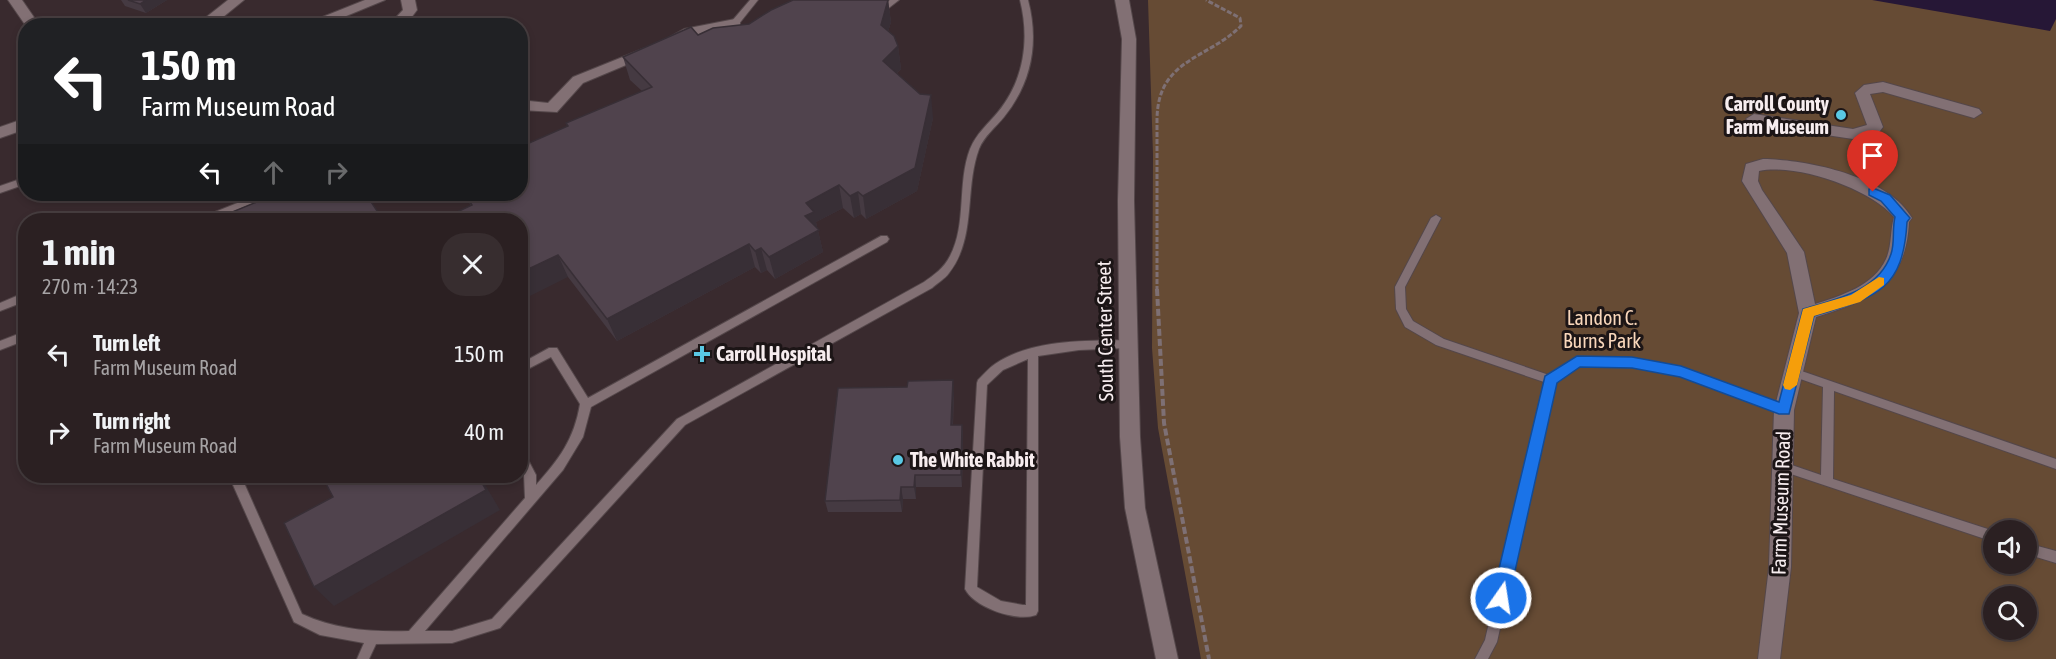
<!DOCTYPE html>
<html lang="en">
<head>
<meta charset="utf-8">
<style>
  :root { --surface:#2b2022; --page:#372d2f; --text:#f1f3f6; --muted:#a6a3a5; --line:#473e40 }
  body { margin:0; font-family:"Asap Condensed",sans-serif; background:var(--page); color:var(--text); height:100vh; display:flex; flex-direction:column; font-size:22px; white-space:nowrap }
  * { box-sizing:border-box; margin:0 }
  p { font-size:20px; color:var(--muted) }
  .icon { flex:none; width:33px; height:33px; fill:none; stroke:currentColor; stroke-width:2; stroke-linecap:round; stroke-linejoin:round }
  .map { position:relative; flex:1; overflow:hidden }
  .panel { position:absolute; left:18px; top:213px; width:510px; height:270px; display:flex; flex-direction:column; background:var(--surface); border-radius:24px; box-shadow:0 3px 9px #0003,0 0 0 2px var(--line) }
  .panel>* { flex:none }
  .banner { position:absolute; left:18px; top:18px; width:510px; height:183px; border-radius:24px; box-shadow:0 3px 9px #0003,0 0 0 2px var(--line); background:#202124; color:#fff; overflow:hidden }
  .buttons { position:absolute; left:1983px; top:520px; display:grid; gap:12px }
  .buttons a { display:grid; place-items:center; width:54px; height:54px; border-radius:50%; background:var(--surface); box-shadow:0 3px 9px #0003,0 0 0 2px var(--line); font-size:30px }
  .pin { position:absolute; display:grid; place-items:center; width:51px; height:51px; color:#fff; margin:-62px -26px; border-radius:50% 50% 50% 0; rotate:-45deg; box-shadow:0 0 6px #0007 }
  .pin .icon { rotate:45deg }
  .me { position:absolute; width:66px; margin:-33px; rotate:13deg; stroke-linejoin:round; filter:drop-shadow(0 0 4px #0008) }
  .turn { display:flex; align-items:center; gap:21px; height:126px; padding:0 24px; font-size:27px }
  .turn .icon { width:78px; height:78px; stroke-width:2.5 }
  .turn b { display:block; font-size:42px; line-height:51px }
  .lanes { display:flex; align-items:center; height:57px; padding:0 24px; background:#0003; justify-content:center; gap:30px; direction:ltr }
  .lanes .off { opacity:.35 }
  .round { display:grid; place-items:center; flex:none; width:63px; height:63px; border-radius:24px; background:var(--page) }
  .summary { display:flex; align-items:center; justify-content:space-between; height:102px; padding:0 24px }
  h1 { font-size:36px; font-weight:700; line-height:45px }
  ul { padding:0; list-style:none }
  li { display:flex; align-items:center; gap:18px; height:78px; padding:0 24px }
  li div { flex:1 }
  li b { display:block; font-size:22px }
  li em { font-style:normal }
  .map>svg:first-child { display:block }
  .green { fill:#664b34; fill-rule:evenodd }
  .water { fill:#261736 }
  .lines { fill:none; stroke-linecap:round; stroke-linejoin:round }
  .service-casing { stroke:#54474a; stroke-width:2 }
  .minor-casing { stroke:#54474a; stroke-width:2 }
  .tertiary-casing { stroke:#54474a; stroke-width:2 }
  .secondary-casing { stroke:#54474a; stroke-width:2 }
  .path-far1 { stroke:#7e7074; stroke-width:3; stroke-dasharray:5 2; stroke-linecap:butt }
  .path { stroke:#7e7074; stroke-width:4; stroke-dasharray:7 3; stroke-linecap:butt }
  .service { fill:#827074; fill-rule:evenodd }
  .minor { fill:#827074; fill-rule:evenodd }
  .tertiary { fill:#827074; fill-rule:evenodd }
  .secondary { fill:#827074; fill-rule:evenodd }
  .wall { fill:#453a42 }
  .shaded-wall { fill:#382f36 }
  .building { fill:#50434d; stroke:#382f36; stroke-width:1.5 }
  .route { fill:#1a73e8; stroke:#114b97; stroke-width:1.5 }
  .slow { fill:#f59e0b }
  .poi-dot { fill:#59c8e4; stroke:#1c1516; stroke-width:2 }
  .labels { text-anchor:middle; stroke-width:6; stroke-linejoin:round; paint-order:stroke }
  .poi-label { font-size:20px; font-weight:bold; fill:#f7edef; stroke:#1c1516; text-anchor:start }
  .park-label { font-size:20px; fill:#f9d7bb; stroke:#1c1516 }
  .street-label { font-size:20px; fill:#f7edef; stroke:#1c1516 }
</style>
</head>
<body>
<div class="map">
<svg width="2056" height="659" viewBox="0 0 2056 659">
  <rect width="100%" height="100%" fill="#392a2e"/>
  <path class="green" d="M1148,0H2056V659H1201L1158,428L1152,348L1153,155ZM1994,531H2026V564H1994ZM1994,597H2026V630H1994Z"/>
  <path class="water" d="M1872,0H2056V19L2050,31Z"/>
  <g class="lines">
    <g class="service-casing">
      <path id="service" d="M750,0H758L738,25H732V21Z
        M890,0H899L881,14H875V10Z
        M1020,0H1028C1039,42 1032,82 1004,117C996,127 984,136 979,149C964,190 977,237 949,273C945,279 937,283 932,288L685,425L500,628L452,643L376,644L369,659H357L364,643L320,635L294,622L229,476H241L302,614C336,630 372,632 409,631L525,498L524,475L520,468V450L524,452L536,475V485C559,459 574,440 580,404L551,357L520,373V364L549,348H557L588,398L881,236H887L889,239L887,242L591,407L583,437L563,470L425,631H452L492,619L677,419L924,282C934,275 944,268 950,256C967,224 957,183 970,149C976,134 988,124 998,112C1024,80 1030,40 1020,0Z
        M26,177V184L0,193V186Z
        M260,194H273L271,196L211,220H198L200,218Z
        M1436,215L1441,218L1405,287L1406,309L1413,321L1444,339L1549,375L1577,357L1631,358L1681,368L1788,407L1790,410L1788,413L1784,415L1680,376L1631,366L1579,365L1555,382L1497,642L1488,659H1475L1485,640L1544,382L1436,345L1405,327L1396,309L1395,287L1431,218Z
        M26,292V301L0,311V303Z
        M26,331V340L0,350V341Z
        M1127,340L1131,341L1132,344L1131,347L1127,348L1079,350L1038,356V611L1036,615C1017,622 975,608 965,589L977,383L978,380C984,374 989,368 995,364C1032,339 1084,341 1127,340ZM1028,359L1026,605H1023L1001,601L977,587L987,385L1003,370Z
        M1793,368L2056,459V469L1834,391L1833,479L1994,531V542L1779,470L1777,467L1779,464L1783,462L1821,475L1823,387L1789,375L1788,372L1789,369Z
        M2026,543L2056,551V563L2026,554Z"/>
    </g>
    <g class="minor-casing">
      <path id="minor" d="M8,0H22L40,26H26Z
        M401,0H415L417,10L405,26H388L403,10Z
        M735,19L740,20V26L693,36L673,43L666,39L684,29Z
        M645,48L650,49L652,52L650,55L583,83L557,112L520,110V100L548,103L573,77Z
        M1883,82L1979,109L1982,113L1974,118L1883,92L1870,94L1883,127L1880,131L1853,139L1754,124L1746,119L1754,114L1853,129L1867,125L1855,93L1864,85Z
        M1763,159C1808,160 1888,176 1912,218L1909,222C1906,286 1870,300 1816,317L1794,410L1791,567L1780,659H1758L1769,567L1774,410L1799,313L1787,253L1742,181L1746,164ZM1759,171C1797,163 1870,189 1894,217C1890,231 1892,246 1886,259C1874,286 1840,296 1815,304L1804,252L1762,190L1758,181Z"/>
    </g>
    <g class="tertiary-casing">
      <path id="tertiary" d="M365,0H385L322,26H300Z
        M1115,0H1129L1136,39L1134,201L1140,437L1145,508L1178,659H1156L1125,508L1120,437L1118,201L1122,39Z"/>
    </g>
    <g class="secondary-casing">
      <path id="secondary" d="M228,0H244L212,26H195Z
        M26,118V129L0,138V127Z"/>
    </g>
    <path class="path-far1" d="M1157,291V119C1158,59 1206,60 1241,26L1240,18L1206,0"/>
    <path class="path" d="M1157,289L1164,423L1209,659"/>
    <use href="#service" class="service"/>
    <use href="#minor" class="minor"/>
    <use href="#tertiary" class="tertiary"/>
    <use href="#secondary" class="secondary"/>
  </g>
  <path class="wall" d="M121,0H167L146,13L125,6Z
    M888,0L891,22L888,32L898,46L901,69L897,73L933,118L917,191L866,219L861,214L854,218L843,208L816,222L823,252L775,279L767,270L761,273L755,267L617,341L568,277L471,206L465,195L520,194L567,126L566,123L642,91L630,80L623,57L698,35L749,24Z
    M954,393L953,425H962L963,438L962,487H916V499H903L902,512H828L825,501Z"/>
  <path class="shaded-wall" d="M146,0H167L146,13L140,4Z
    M888,0L891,22L883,48L881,25Z
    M898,46L901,69L886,83L883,61Z
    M931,95L933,118L917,191L866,219L863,196Z
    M839,185L843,208L816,222L823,252L775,279L769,257L805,216L806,203Z
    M858,192L861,214L854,218L850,196Z
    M749,244L755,267L617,341L607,319Z
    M761,248L767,270L761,273L755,251Z
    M558,255L568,277L520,301V273Z
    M953,380L954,393L952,438L951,425Z
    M962,425L963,438L962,487L961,475Z
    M915,475L916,487V499L914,487Z
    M478,476H480L500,510L334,606L314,587Z
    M901,487L903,499L902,512L900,500Z"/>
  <path class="building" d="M128,0H146L140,4Z
    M793,0H888L881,25L894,36L898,46L883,61L920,94L931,95L915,168L863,196L858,192L850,196L839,185L806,203L814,212L805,216L819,230L769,257L761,248L755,251L749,244L607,319L558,255L520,273V220H440L472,205L465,195L468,194H520V147L568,126L566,123L652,87L623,57L691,27L698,35L713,28L749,24L771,10Z
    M276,194H366L383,220H213Z
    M953,380L951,425H962L961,475H915L914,487H901L900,500L825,501L838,388L907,387L908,381Z
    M322,476H478L486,490L314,587L284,523L333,497Z"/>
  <path class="route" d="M1873,188L1890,195L1910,218L1907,222C1903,292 1875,297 1814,316L1789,414H1779L1680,377L1632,368L1580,367L1557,383L1509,598L1506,604L1501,606L1495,604L1492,598L1545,376L1577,356L1632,357L1681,366L1779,402L1803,309C1836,299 1879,291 1891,254C1895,243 1892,229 1895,217L1881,201L1869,195V189Z"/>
  <path class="slow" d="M1879,277L1884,278V285L1860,302L1814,316L1797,385L1790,390L1785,389L1783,385L1803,309L1851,295Z"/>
  <g class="poi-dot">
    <circle cx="1841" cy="115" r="6"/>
    <path d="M699 345h6v6h6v6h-6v6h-6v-6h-6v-6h6z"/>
    <circle cx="898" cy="460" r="6"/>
  </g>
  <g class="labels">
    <g class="poi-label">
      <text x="1829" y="111" text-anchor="end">Carroll County<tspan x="1829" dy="23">Farm Museum</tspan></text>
      <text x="716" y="361">Carroll Hospital</text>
      <text x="910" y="467">The White Rabbit</text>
    </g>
    <g class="park-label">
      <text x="1602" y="325">Landon C.<tspan x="1602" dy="23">Burns Park</tspan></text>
    </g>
    <g class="street-label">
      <text transform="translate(1105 331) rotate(-91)" y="7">South Center Street</text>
      <text transform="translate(1781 503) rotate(-88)" y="7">Farm Museum Road</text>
    </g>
  </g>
</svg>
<div class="buttons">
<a><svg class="icon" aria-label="sound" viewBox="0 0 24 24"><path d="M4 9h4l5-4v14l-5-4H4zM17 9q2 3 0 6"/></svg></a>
<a><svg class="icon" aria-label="search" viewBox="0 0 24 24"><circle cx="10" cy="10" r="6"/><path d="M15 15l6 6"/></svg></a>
</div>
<div class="pin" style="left:1873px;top:192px;background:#d93025"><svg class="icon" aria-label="arrive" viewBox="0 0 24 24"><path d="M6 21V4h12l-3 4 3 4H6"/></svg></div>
<svg class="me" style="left:1501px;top:598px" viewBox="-20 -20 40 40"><circle r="17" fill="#1a73e8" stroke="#fff" stroke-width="3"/><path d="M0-11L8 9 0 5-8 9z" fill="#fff"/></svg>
<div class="banner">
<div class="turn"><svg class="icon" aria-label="left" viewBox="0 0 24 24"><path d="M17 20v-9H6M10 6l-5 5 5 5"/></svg><div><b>150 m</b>Farm Museum Road</div></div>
<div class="lanes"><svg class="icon" aria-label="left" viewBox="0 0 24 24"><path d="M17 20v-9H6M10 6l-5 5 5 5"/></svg><svg class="icon off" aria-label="ahead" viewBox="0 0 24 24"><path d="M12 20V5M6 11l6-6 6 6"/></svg><svg class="icon off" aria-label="right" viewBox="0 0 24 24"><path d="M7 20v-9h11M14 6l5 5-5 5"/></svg></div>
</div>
<section class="panel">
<div class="summary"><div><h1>1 min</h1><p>270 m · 14:23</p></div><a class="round"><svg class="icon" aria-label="close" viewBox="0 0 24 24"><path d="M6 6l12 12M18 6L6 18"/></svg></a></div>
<ul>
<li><svg class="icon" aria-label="left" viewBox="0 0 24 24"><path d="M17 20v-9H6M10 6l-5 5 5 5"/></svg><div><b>Turn left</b><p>Farm Museum Road</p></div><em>150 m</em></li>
<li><svg class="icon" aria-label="right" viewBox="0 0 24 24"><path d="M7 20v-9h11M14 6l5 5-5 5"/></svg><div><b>Turn right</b><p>Farm Museum Road</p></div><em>40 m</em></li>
</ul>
</section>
</div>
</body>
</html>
